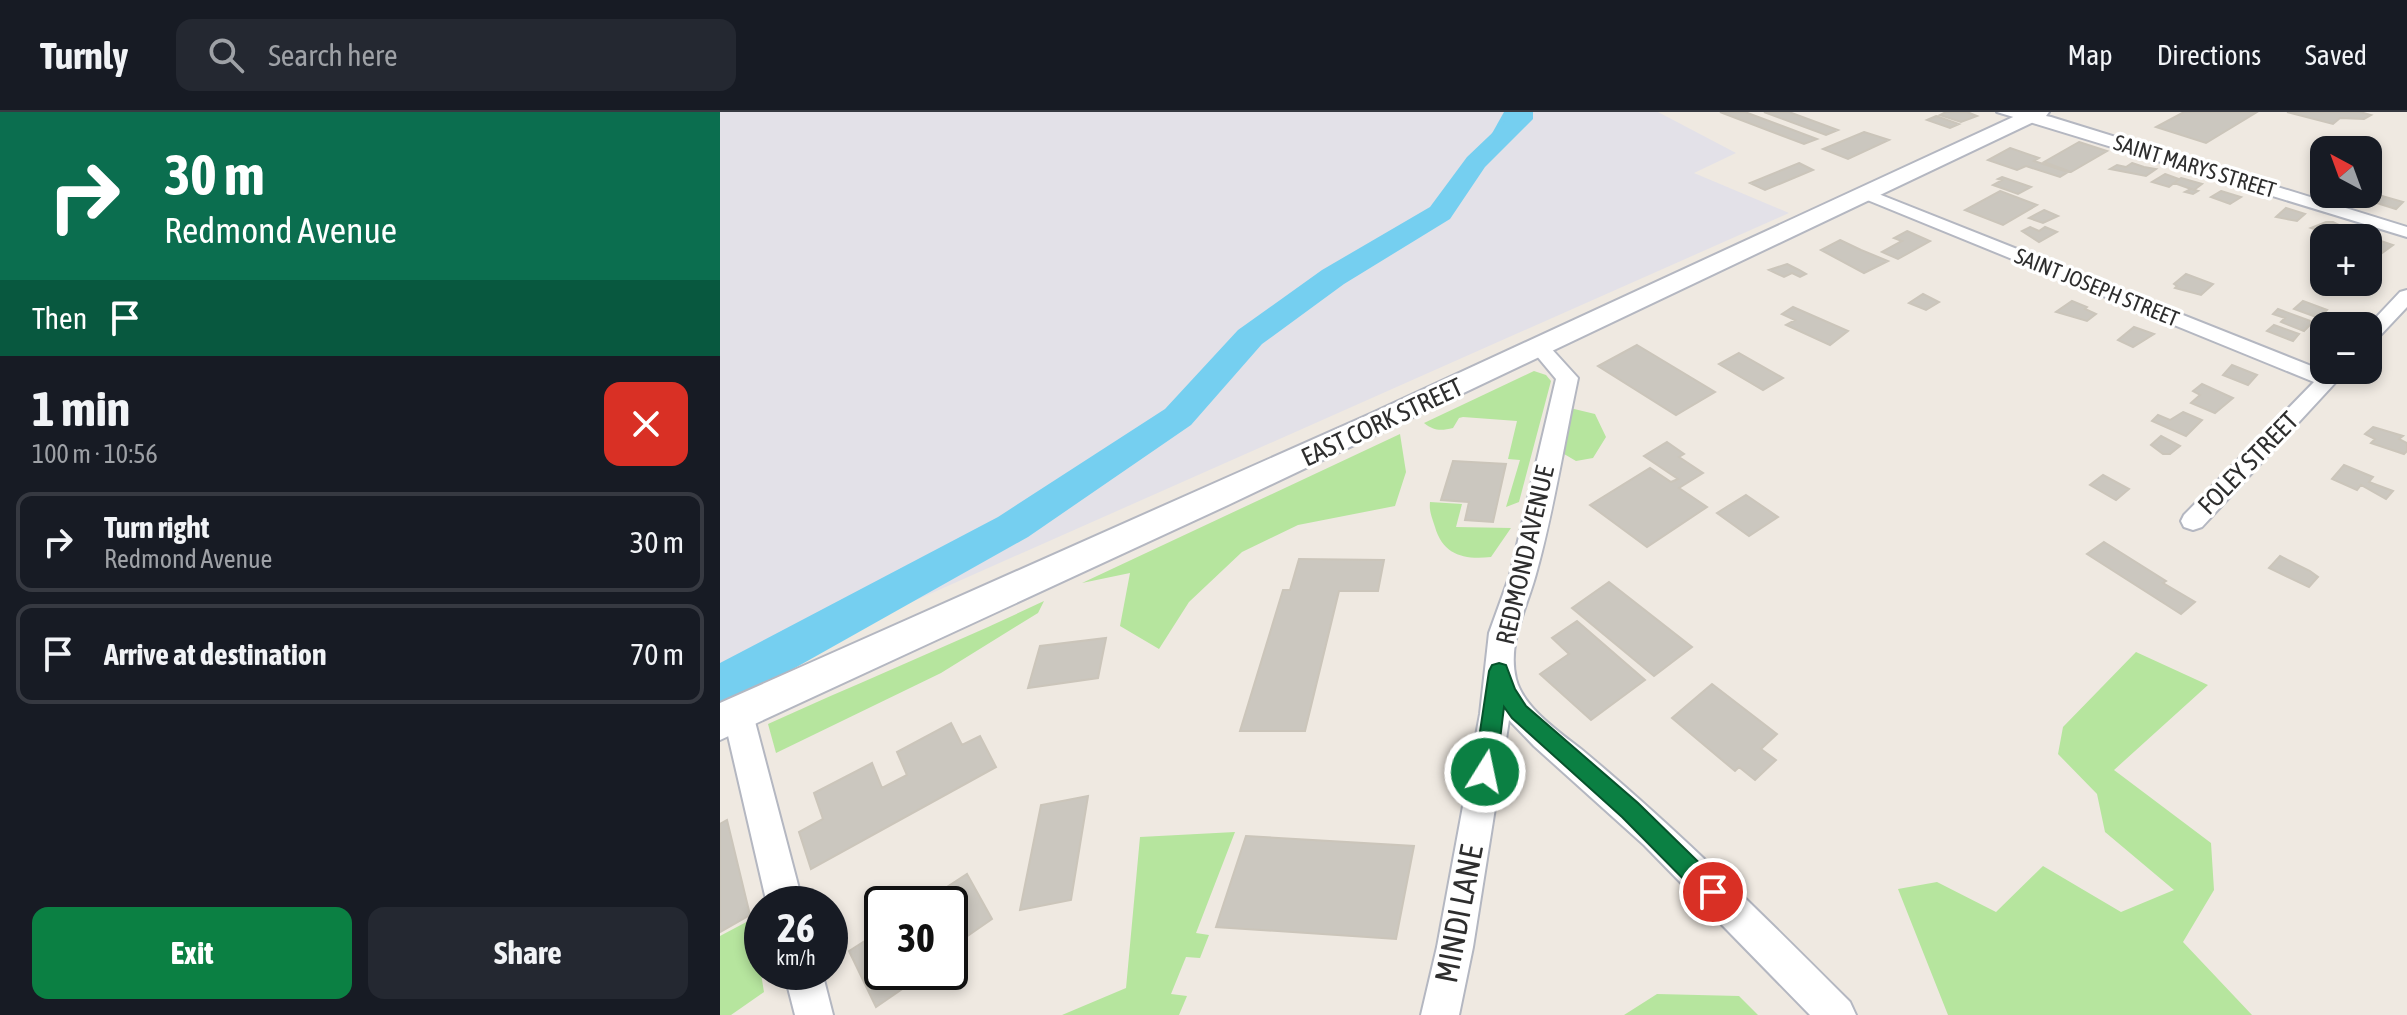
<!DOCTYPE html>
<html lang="en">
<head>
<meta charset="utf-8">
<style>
  :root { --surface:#171b24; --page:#242831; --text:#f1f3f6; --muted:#9ea1a6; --line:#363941; --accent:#0b8043 }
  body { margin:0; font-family:"Asap Condensed",sans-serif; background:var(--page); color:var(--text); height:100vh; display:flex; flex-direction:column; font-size:30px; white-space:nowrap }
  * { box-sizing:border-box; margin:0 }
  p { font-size:26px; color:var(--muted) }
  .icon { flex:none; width:44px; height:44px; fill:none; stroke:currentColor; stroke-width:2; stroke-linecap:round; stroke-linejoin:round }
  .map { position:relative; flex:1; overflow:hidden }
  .details { display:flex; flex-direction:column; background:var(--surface); width:720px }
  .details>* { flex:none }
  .guide { background:#0b6e4f; color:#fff; overflow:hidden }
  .needle { width:52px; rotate:319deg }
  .tools { position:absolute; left:1590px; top:24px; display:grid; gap:16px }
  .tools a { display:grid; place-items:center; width:72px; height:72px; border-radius:16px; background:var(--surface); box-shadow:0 4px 12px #0003; font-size:40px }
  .speed { position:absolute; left:24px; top:774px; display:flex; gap:16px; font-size:40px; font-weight:700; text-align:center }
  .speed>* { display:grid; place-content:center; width:104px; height:104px; border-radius:50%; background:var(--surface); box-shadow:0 4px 12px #0003; line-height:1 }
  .speed small { font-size:20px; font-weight:400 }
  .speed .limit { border:4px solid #111; border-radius:12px; background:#fff; color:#111 }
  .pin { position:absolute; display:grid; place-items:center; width:68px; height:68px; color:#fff; margin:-34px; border:4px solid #fff; border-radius:50%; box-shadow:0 2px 8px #0007 }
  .me { position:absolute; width:88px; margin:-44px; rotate:10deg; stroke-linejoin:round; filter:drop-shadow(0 0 6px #0008) }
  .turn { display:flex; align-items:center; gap:28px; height:168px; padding:0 32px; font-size:36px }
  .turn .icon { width:104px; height:104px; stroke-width:2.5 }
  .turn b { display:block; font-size:56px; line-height:68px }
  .then { display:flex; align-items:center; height:76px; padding:0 32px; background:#0003; gap:16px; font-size:30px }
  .round { display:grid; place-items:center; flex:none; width:84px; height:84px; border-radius:16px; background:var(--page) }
  .overview { display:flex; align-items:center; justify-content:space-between; height:136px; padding:0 32px }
  h1 { font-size:48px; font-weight:700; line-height:60px }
  .button { display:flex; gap:16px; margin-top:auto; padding:16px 32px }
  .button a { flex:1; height:92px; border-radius:16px; background:var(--accent); color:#fff; font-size:32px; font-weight:700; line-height:92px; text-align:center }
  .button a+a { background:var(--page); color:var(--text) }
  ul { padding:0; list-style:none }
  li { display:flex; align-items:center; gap:24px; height:100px; margin:0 16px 12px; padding:0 16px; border:4px solid var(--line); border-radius:16px }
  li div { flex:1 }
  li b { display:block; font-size:30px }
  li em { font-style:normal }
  header { display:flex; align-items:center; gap:48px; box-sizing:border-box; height:112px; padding:0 40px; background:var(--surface); border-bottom:2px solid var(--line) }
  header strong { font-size:38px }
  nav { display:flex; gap:44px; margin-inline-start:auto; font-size:28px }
  .search { width:560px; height:72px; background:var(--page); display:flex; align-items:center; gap:20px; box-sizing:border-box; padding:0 28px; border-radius:16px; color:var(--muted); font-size:30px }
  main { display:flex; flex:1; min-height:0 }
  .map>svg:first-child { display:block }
  .industrial { fill:#e3e1e8 }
  .green { fill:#b6e59e }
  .water { fill:#75cff0 }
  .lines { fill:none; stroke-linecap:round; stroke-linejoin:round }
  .river { fill:#75cff0; fill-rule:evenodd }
  .building { fill:#cbc7bf; stroke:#cbc5ba; stroke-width:2 }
  .street-casing { stroke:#b4b7c1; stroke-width:4 }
  .secondary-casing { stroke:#b4b7c1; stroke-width:4 }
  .street { fill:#fff; fill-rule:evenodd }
  .secondary { fill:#fff; fill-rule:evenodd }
  .route { fill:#0b8043; stroke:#07532c; stroke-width:2 }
  .labels { text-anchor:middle; stroke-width:7; stroke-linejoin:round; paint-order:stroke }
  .far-street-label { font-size:22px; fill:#2e2e2e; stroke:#fff }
  .street-label { font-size:26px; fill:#2e2e2e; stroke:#fff }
  .near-street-label { font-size:32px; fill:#2e2e2e; stroke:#fff }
</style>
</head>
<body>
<header>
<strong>Turnly</strong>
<div class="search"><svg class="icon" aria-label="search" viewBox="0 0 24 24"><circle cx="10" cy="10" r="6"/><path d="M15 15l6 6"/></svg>Search here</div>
<nav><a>Map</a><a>Directions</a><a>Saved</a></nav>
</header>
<main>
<section class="details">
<div class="guide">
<div class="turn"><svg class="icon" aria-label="right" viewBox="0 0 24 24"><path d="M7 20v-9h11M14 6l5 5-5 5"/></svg><div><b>30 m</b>Redmond Avenue</div></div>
<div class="then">Then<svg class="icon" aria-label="arrive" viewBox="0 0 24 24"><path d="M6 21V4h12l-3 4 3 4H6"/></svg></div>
</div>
<div class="overview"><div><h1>1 min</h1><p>100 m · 10:56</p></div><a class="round" style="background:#d93025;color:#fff"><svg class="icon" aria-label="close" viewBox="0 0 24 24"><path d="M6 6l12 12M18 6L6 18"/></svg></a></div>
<ul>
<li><svg class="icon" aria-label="right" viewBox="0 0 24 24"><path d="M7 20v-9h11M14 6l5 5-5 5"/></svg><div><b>Turn right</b><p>Redmond Avenue</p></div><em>30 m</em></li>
<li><svg class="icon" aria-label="arrive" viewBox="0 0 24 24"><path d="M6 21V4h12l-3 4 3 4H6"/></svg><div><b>Arrive at destination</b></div><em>70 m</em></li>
</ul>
<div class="button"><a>Exit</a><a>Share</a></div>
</section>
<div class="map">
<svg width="1687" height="903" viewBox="0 0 1687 903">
  <rect width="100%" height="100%" fill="#efe9e1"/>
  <path class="industrial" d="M0,0H938L1016,41L974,61L1069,101L0,575Z"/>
  <path class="green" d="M814,259L826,263L831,269L799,390L786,395L800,348L788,347L797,309L743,305L739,306L733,316C721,319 714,319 704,311Z
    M850,296L875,302L886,325L873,346L856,349L839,339Z
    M680,322L686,360L675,394L578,413L522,440L469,490L439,537L400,514L410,461L362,471Z
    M710,390L742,392L736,415L791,416L771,445C744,448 723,443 715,415C712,405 709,400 710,390Z
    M324,489L318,501L221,561L56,641L48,612C140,570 233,532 324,489Z
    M1416,540L1488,573L1394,658L1491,731L1494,778L1463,830L1532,903H1228L1178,777L1217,770L1276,800L1323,754L1401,800L1454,778L1385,720L1377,682L1338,642L1343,615Z
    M515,720L476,821L489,823L480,846L466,845L451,882L467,884L459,903H342L406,876L420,725Z
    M32,807L44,880L11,903H0V824Z
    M937,882L1019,884L1038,903H904Z"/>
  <path class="water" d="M784,0H808L756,50Z"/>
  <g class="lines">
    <path class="river" d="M789,0H813V7L765,55L730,107L624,172L542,232L471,313L308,425L18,588L0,594V551L278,405L445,297L518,218L602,158L710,95L747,45L789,5Z"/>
  </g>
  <path class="building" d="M1000,0H1025L1097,27L1084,32Z
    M1044,0H1069L1118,18L1106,23Z
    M1226,0H1247L1257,4L1241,10L1220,3Z
    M1464,0H1537L1486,31L1436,15Z
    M1567,0H1640L1651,3L1644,7L1620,6L1613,12Z
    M1216,4L1239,12L1230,16L1207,8Z
    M1144,20L1169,28L1128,47L1103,37Z
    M1359,30L1387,39L1351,60L1324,50Z
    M1290,36L1319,46L1314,49L1348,60L1340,65L1306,54L1297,58L1268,48Z
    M1079,51L1093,58L1045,78L1030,71Z
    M1412,51L1424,55L1436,57L1426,64L1390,57L1397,53L1406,55Z
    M1445,62L1459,67L1449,75L1432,70Z
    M1282,65L1311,75L1298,82L1273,73L1282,68L1278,67Z
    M1461,66L1482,72L1474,78L1478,79L1473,82L1465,80L1471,77L1454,71Z
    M1280,79L1317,93L1283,113L1245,98Z
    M1501,79L1521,85L1510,92L1491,85Z
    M1648,80L1683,90L1676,97L1641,86Z
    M1566,96L1585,102L1577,109L1556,105Z
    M1324,98L1338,104L1323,111L1309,106Z
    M1606,110H1613L1627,117L1617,125L1591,116Z
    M1310,115L1319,119L1325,115L1337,120L1319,130L1302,119Z
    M1187,119L1210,129L1178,147L1162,140L1182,129L1174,126Z
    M1652,126L1673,133L1658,144L1648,140V129Z
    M1120,128L1141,138L1168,149L1144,161L1101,138Z
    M1067,152L1079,158L1086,162L1080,165L1072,161L1064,165L1049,158Z
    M1466,162L1493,172L1481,183L1455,176L1457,174L1454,172Z
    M1602,163L1604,170L1631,173L1623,181L1594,170Z
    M1203,182L1219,190L1206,198L1189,191Z
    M1352,189L1367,195L1365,197L1376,202L1367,209L1336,200Z
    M1583,189L1607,198L1599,206L1574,197Z
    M1073,195L1128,219L1110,233L1066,213L1075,208L1062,202Z
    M1558,197L1593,210L1584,219L1561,210L1565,206L1553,202Z
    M1554,213L1579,222L1573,229L1547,219Z
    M1414,215L1434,222L1413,235L1398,228Z
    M917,233L995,280L956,303L878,254Z
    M1019,241L1063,266L1043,278L999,252Z
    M1512,253L1537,263L1528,273L1503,263Z
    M1482,272L1513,286L1495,301L1471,291L1480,283L1473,279Z
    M1463,300L1482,308L1466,324L1432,309L1438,303L1450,308Z
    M1653,315L1683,324L1679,327L1687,331V339L1684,342L1651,331L1655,327L1645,322Z
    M1441,324L1460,334L1450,342H1443L1431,333Z
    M947,330L964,342L959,345L983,361L959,376L987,395L927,435L870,393L930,356L951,370L958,367L924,344Z
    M733,349L786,352L773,410L745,408L749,390L721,388Z
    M1624,353L1653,365L1649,370L1673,379L1666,387L1641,373L1637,378L1612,367Z
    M1383,363L1409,377L1396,388L1370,373Z
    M1026,383L1058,405L1029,424L997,401Z
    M1384,430L1446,469L1443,471L1475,490L1461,502L1367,442Z
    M1560,444L1590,459L1598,465L1589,475L1549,456Z
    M579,447L664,448L658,479H619L585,619H520L563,478H570Z
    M889,470L972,535L934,564L852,496Z
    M857,509L925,568L871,608L820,562L849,542L832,526Z
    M386,526L378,566L308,576L320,534Z
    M992,572L1057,622L1041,637L1056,648L1035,668L1019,655L1015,659L952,606Z
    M231,611L242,633L260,624L276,655L91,757L79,720L103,707L94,681L152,651L162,676L187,663L177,640Z
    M368,684L351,788L300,798L321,693Z
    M7,708L30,803L0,820V712Z
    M526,724L694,734L676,827L496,815Z
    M247,762L272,807L230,836V792H201Z
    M162,818V860H195L188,865L191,871L156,895L129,839Z"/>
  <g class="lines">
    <g class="street-casing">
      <path id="street" d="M1277,0H1306L1331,5L1687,115V125Z
        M1146,77L1604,259L1627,258L1482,415L1473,418L1464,415L1461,409L1464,403L1594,270L1140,85V79Z
        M1687,178V195L1655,229L1648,231V214L1680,180Z
        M821,231L828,233L858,266C844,331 834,398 816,462C807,496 787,530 796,567C803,595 839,620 861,637C956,716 1043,803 1130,890L1136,903H1090L924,733L814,634L789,608L753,835L739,903H701L717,835L760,602L769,521L790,463L836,267L811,237Z
        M18,590L29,593L33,602L83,792H47L3,602L7,593Z
        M64,860H102L113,903H75Z"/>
    </g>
    <g class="secondary-casing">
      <path id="secondary" d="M1304,0H1329L1326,4L508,393L0,628V591L650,302Z"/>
    </g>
    <use href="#street" class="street"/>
    <use href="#secondary" class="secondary"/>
  </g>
  <path class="route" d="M779,551L786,553L795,577L806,594L918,691L1001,772L1005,780L1001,788L993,792L984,788L902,705L792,606L784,595L776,660L773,667L765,670L757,667L754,660L769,559L772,553Z"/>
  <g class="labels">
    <g class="far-street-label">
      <text transform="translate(1475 54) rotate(17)" y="8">SAINT MARYS STREET</text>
      <text transform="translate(1377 175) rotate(22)" y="8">SAINT JOSEPH STREET</text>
    </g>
    <g class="street-label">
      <text transform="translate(662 310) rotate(-25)" y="9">EAST CORK STREET</text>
      <text transform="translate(1528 351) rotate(-46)" y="9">FOLEY STREET</text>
      <text transform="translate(805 443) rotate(-77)" y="9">REDMOND AVENUE</text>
    </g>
    <g class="near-street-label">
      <text transform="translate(739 802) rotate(-79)" y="11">MINDI LANE</text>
    </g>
  </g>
</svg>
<div class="tools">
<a><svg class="needle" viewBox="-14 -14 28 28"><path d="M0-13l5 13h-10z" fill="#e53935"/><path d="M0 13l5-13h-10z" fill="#9ea1a6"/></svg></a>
<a>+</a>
<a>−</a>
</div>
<div class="speed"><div>26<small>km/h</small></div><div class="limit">30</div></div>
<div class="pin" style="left:993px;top:780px;background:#d93025"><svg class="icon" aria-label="arrive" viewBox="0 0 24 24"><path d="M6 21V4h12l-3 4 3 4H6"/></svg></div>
<svg class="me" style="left:765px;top:660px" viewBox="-20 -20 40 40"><circle r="17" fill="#0b8043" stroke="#fff" stroke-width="3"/><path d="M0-11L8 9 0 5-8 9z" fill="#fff"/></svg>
</div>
</main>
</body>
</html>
